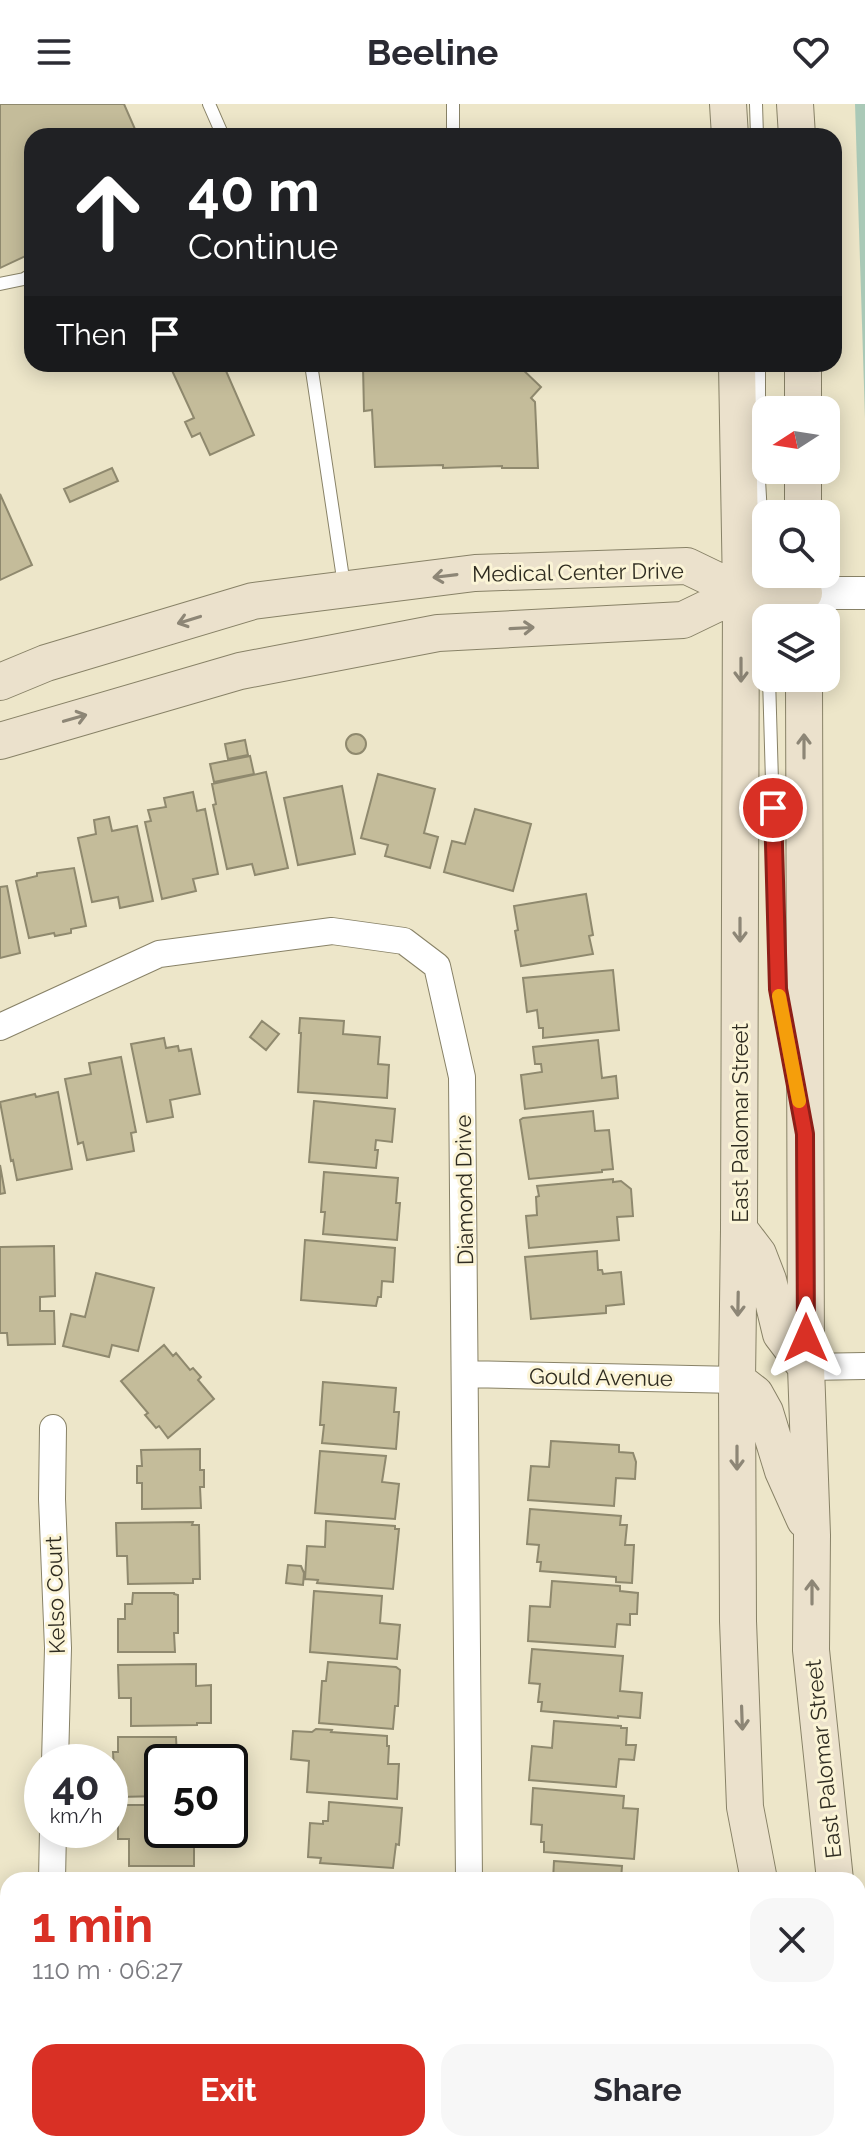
<!DOCTYPE html>
<html lang="en">
<head>
<meta charset="utf-8">
<style>
  :root { --surface:#fff; --page:#f7f7f7; --text:#2b2b33; --muted:#7c7c81; --accent:#d93025 }
  body { margin:0; font-family:Raleway,sans-serif; background:var(--page); color:var(--text); height:100vh; display:flex; flex-direction:column; font-size:30px; white-space:nowrap }
  * { box-sizing:border-box; margin:0 }
  p { font-size:26px; color:var(--muted) }
  .icon { flex:none; width:44px; height:44px; fill:none; stroke:currentColor; stroke-width:2; stroke-linecap:round; stroke-linejoin:round }
  .map { position:relative; flex:1; overflow:hidden }
  .drawer { position:absolute; left:0px; top:1768px; width:866px; height:280px; display:flex; flex-direction:column; background:var(--surface); border-radius:24px 24px 0 0; box-shadow:0 4px 20px #0003 }
  .drawer>* { flex:none }
  .banner { position:absolute; left:24px; top:24px; width:818px; height:244px; border-radius:24px; box-shadow:0 4px 20px #0003; background:#202124; color:#fff; overflow:hidden }
  .needle { width:52px; rotate:258deg }
  .tools { position:absolute; left:752px; top:292px; display:grid; gap:16px }
  .tools a { display:grid; place-items:center; width:88px; height:88px; border-radius:16px; background:var(--surface); box-shadow:0 4px 20px #0003; font-size:40px }
  .speed { position:absolute; left:24px; top:1640px; display:flex; gap:16px; font-size:40px; font-weight:700; text-align:center }
  .speed>* { display:grid; place-content:center; width:104px; height:104px; border-radius:50%; background:var(--surface); box-shadow:0 4px 20px #0003; line-height:1 }
  .speed small { font-size:20px; font-weight:400 }
  .speed .limit { border:4px solid #111; border-radius:12px; background:#fff; color:#111 }
  .pin { position:absolute; display:grid; place-items:center; width:68px; height:68px; color:#fff; margin:-34px; border:4px solid #fff; border-radius:50%; box-shadow:0 2px 8px #0007 }
  .me { position:absolute; width:88px; margin:-44px; rotate:0deg; stroke-linejoin:round; filter:drop-shadow(0 0 6px #0008) }
  .turn { display:flex; align-items:center; gap:28px; height:168px; padding:0 32px; font-size:36px }
  .turn .icon { width:104px; height:104px; stroke-width:2.5 }
  .turn b { display:block; font-size:56px; line-height:68px }
  .then { display:flex; align-items:center; height:76px; padding:0 32px; background:#0003; gap:16px; font-size:30px }
  .round { display:grid; place-items:center; flex:none; width:84px; height:84px; border-radius:24px; background:var(--page) }
  .headline { display:flex; align-items:center; justify-content:space-between; height:136px; padding:0 32px }
  h1 { font-size:48px; font-weight:700; line-height:60px; color:var(--accent) }
  .cta { display:flex; gap:16px; margin-top:auto; padding:16px 32px }
  .cta a { flex:1; height:92px; border-radius:24px; background:var(--accent); color:#fff; font-size:32px; font-weight:700; line-height:92px; text-align:center }
  .cta a+a { background:var(--page); color:var(--text) }
  header { display:flex; justify-content:space-between; align-items:center; height:104px; padding:0 32px; background:var(--surface); font-size:36px; font-weight:700 }
  .map>svg:first-child { display:block }
  .green { fill:#aac9b7 }
  .building { fill:#c4bc9a; stroke:#8f896e; stroke-width:2 }
  .lines { fill:none; stroke-linecap:round; stroke-linejoin:round }
  .service-casing { stroke:#888267; stroke-width:14 }
  .minor-casing { stroke:#888267; stroke-width:28 }
  .tertiary-casing { stroke:#888267; stroke-width:34 }
  .secondary-casing { stroke:#888267; stroke-width:38 }
  .service { stroke:#fff; stroke-width:12 }
  .minor { stroke:#fff; stroke-width:26 }
  .tertiary { stroke:#fff; stroke-width:32 }
  .secondary { stroke:#ebe1cc; stroke-width:36 }
  .oneway { stroke:#8d8676 }
  .route-casing { stroke:#8d1f18; stroke-width:20 }
  .route { stroke:#d93025; stroke-width:14 }
  .slow { stroke:#f59e0b; stroke-width:14 }
  .labels { text-anchor:middle; stroke-width:6; stroke-linejoin:round; paint-order:stroke }
  .street-label { font-size:22px; fill:#2f2c21; stroke:#fbf4d6 }
</style>
</head>
<body>
<header><svg class="icon" aria-label="menu" viewBox="0 0 24 24"><path d="M4 6h16M4 12h16M4 18h16"/></svg>Beeline<svg class="icon" aria-label="heart" viewBox="0 0 24 24"><path d="M12 20l-8-8c-3-5 5-10 8-4 3-6 11-1 8 4z"/></svg></header>
<div class="map">
<svg width="865" height="2048" viewBox="0 0 865 2048">
  <rect width="100%" height="100%" fill="#ede6c9"/>
  <path class="green" d="M855,0H865V314Z"/>
  <path class="building" d="M0,0H124L138,32H32V149L0,164Z
    M169,260H223L254,331L210,351L200,329L192,333L185,318L194,314Z
    M366,260H517L541,283L531,294L535,298L538,364H502V362L443,364V361L375,363L372,306L364,307L363,262Z
    M567,260H635V263H599V261Z
    M112,364L118,377L70,398L64,385Z
    M0,390L32,461L0,476Z
    M346 640a10 10 0 1 1 20 0a10 10 0 1 1-20 0Z
    M245,636L248,651L228,655L225,640Z
    M250,652L254,670L214,678L210,660Z
    M266,668L288,764L255,771L252,760L227,765L213,701L216,700L212,680Z
    M378,670L435,685L424,729L438,733L430,764L385,752L388,741L361,734Z
    M342,682L355,750L298,761L284,694Z
    M193,688L197,707L205,705L218,770L193,775L196,787L162,795L145,718L151,717L148,706L166,703L164,694Z
    M475,705L531,720L513,787L444,768L452,737L465,740Z
    M109,713L112,727L137,722L153,797L120,804L118,793L92,798L78,734L96,730L94,716Z
    M74,764L86,822L71,825V829L55,832L54,829L29,834L16,777L37,772V769Z
    M7,782L20,849L0,854V783Z
    M586,790L593,831L589,832L593,850L521,862L515,827L518,826L514,802Z
    M613,866L619,926L543,934V924H539L537,906L527,908L523,874Z
    M300,914L344,917L343,930L380,933L378,960L389,961L387,994L298,988L301,929H299Z
    M262,917L279,930L266,946L250,933Z
    M164,934L166,944L178,942L179,947L191,945L200,990L170,996L173,1013L147,1018L131,940Z
    M598,936L602,974L616,972L618,994L525,1005L521,971L542,968L541,960H535L533,943Z
    M121,953L136,1028L131,1029L134,1047L87,1056L83,1038L78,1040L65,975L91,970L89,959Z
    M58,988L72,1065L17,1076L13,1056L11,1057L0,998L35,990L36,993Z
    M314,997L395,1005L392,1038L376,1036L375,1046H378L376,1064L309,1058Z
    M593,1007L595,1027L609,1026L613,1065L602,1066V1068L529,1075L520,1016L523,1014Z
    M0,1061L5,1089L0,1090Z
    M324,1068L398,1074L396,1099H400L397,1136L323,1130L325,1108H321Z
    M613,1075V1078L621,1077L631,1085L633,1112L617,1113L619,1136L529,1144L526,1112L537,1111L536,1093L539,1092L537,1082Z
    M305,1136L395,1144L393,1178L382,1177L381,1193H378L376,1202L301,1196Z
    M54,1142L55,1192L40,1193V1207H54L55,1240L8,1241L7,1229H0V1143Z
    M597,1147L598,1166H602L603,1170L621,1168L624,1200L606,1202V1209L531,1215L525,1153Z
    M96,1169L154,1184L138,1247L112,1241L109,1253L63,1242L71,1210L85,1213Z
    M164,1241L173,1252L176,1249L190,1266L193,1264L201,1273L198,1276L214,1295L168,1334L159,1322L156,1324L145,1311L148,1309L121,1277Z
    M323,1278L396,1284L394,1308H399L396,1345L322,1339L324,1321H320Z
    M551,1337L619,1341V1348L633,1349L636,1358L635,1375L616,1374L614,1402L528,1396L531,1362L549,1363Z
    M200,1345V1366H204V1383H200L201,1404L142,1405V1379H137V1362H142L141,1346Z
    M320,1347L386,1352L382,1378L399,1380L395,1415L315,1409Z
    M530,1405L621,1412L620,1421H627L625,1441H634L632,1479L616,1478V1473L540,1467L541,1458H537L539,1441L527,1440Z
    M326,1417L395,1422V1425H399L393,1485L317,1479L318,1476L305,1475L307,1442L325,1443Z
    M193,1418L192,1421H199L200,1475H193V1479L128,1480L127,1452H117L116,1419Z
    M288,1461L301,1462L304,1469L303,1481L286,1479Z
    M552,1477L620,1482V1487L638,1489L637,1510H630V1521L617,1520L615,1543L528,1537L530,1502L550,1503Z
    M314,1487L382,1492L380,1519L400,1521L397,1555L310,1548Z
    M133,1489H174V1490L178,1491V1529H174L175,1548H118V1515H125V1500H132Z
    M532,1545L623,1552L620,1587L642,1589L640,1614L618,1612V1614L541,1607L542,1598H538L540,1580L529,1579Z
    M328,1558L396,1563L400,1566L398,1602H395L393,1625L319,1619L322,1577H326Z
    M196,1560V1582L211,1581V1619H197V1621L131,1622V1594H119L118,1561Z
    M554,1617L621,1622V1624H627L626,1641H636L634,1656L619,1655L616,1683L529,1676L532,1642L552,1644Z
    M316,1625L332,1626L331,1628L387,1632V1642H389L388,1660H399L397,1695L307,1688L309,1657L291,1655L293,1627L312,1628Z
    M118,1633H176L177,1654H180V1658H162V1692L118,1693V1666H114L113,1648H118Z
    M533,1684L624,1692L623,1704L638,1705L634,1755L544,1748V1738H541L542,1721L531,1720Z
    M329,1698L402,1704L399,1741L396,1740L393,1764L320,1759L321,1754L308,1753L310,1719L323,1720V1717H328Z
    M118,1701H162V1726H194V1762H129V1735H118Z
    M554,1757L622,1762L621,1776H553Z
    M0,1874H8V1934L0,1933Z
    M117,2040H194L196,2048H115L113,2041Z
    M324,2040H402L403,2048H325Z
    M537,2040H583L614,2043V2048H536Z"/>
  <g class="lines">
    <g class="service-casing">
      <path id="service" d="M209,0L223,32
        M756,0L757,32
        M453,32V0
        M0,180L24,175L32,170
        M311,260L344,481
        M759,260V376L767,514
        M769,574L778,885L790,948"/>
    </g>
    <g class="minor-casing">
      <path id="minor" d="M0,923L159,850L332,827L404,837L437,862L462,973L469,1776
        M806,1263L865,1262
        M466,1270L737,1276
        M53,1324L52,1395L58,1544L55,1658
        M52,1776L53,1726
        M0,1812H8
        M472,2040V2048"/>
    </g>
    <g class="tertiary-casing">
      <path id="tertiary" d="M804,489H865"/>
    </g>
    <g class="secondary-casing">
      <path id="secondary" d="M728,0L730,32
        M795,0L797,32
        M737,260L741,488L739,1125L737,1276L738,1517L745,1703L759,1776
        M803,260V306
        M803,366V410
        M804,574L806,1263L812,1431L811,1546L835,1776
        M0,578L46,559L253,497L475,469L687,462L741,488L804,489
        M0,637L240,567L438,529L683,516L741,488
        M739,1125L758,1150L768,1176L781,1230L806,1263
        M737,1276L755,1290L765,1308L783,1367L805,1416
        M858,1941L865,1969
        M807,2040L809,2048"/>
    </g>
    <use href="#service" class="service"/>
    <use href="#minor" class="minor"/>
    <use href="#tertiary" class="tertiary"/>
    <use href="#secondary" class="secondary"/>
  </g>
  <defs><path id="oneway-shaft" d="M-6 0H5M1.5-3L5.5 0L1.5 3" fill="none" stroke-width="1.6" stroke-linecap="round" stroke-linejoin="round" transform="scale(2)"/></defs>
  <g class="oneway">
    <use href="#oneway-shaft" transform="translate(445 472) rotate(173)"/>
    <use href="#oneway-shaft" transform="translate(189 516) rotate(163)"/>
    <use href="#oneway-shaft" transform="translate(522 524) rotate(-3)"/>
    <use href="#oneway-shaft" transform="translate(741 566) rotate(90)"/>
    <use href="#oneway-shaft" transform="translate(75 614) rotate(-16)"/>
    <use href="#oneway-shaft" transform="translate(804 642) rotate(-90)"/>
    <use href="#oneway-shaft" transform="translate(740 826) rotate(90)"/>
    <use href="#oneway-shaft" transform="translate(738 1200) rotate(91)"/>
    <use href="#oneway-shaft" transform="translate(737 1354) rotate(90)"/>
    <use href="#oneway-shaft" transform="translate(812 1488) rotate(-90)"/>
    <use href="#oneway-shaft" transform="translate(742 1614) rotate(88)"/>
  </g>
  <g class="lines">
    <g class="route-casing">
      <path id="route" d="M773,704L778,885L805,1030L806,1234"/>
    </g>
    <use href="#route" class="route"/>
    <path class="slow" d="M779,892L799,997"/>
  </g>
  <g class="labels">
    <g class="street-label">
      <text transform="translate(578 468) rotate(-1)" y="8">Medical Center Drive</text>
      <text transform="translate(740 1019) rotate(-90)" y="8">East Palomar Street</text>
      <text transform="translate(464 1086) rotate(-91)" y="8">Diamond Drive</text>
      <text transform="translate(601 1273) rotate(1)" y="8">Gould Avenue</text>
      <text transform="translate(55 1491) rotate(-92)" y="8">Kelso Court</text>
      <text transform="translate(823 1655) rotate(-96)" y="8">East Palomar Street</text>
    </g>
  </g>
</svg>
<div class="tools">
<a><svg class="needle" viewBox="-14 -14 28 28"><path d="M0-13l5 13h-10z" fill="#e53935"/><path d="M0 13l5-13h-10z" fill="#7c7c81"/></svg></a>
<a><svg class="icon" aria-label="search" viewBox="0 0 24 24"><circle cx="10" cy="10" r="6"/><path d="M15 15l6 6"/></svg></a>
<a><svg class="icon" aria-label="layers" viewBox="0 0 24 24"><path d="M12 4l9 5-9 5-9-5zM3 14l9 5 9-5"/></svg></a>
</div>
<div class="speed"><div>40<small>km/h</small></div><div class="limit">50</div></div>
<div class="pin" style="left:773px;top:704px;background:#d93025"><svg class="icon" aria-label="arrive" viewBox="0 0 24 24"><path d="M6 21V4h12l-3 4 3 4H6"/></svg></div>
<svg class="me" style="left:806px;top:1234px" viewBox="-20 -20 40 40"><path d="M0-17L14 15 0 8-14 15z" fill="#d93025" stroke="#fff" stroke-width="4"/></svg>
<div class="banner">
<div class="turn"><svg class="icon" aria-label="ahead" viewBox="0 0 24 24"><path d="M12 20V5M6 11l6-6 6 6"/></svg><div><b>40 m</b>Continue</div></div>
<div class="then">Then<svg class="icon" aria-label="arrive" viewBox="0 0 24 24"><path d="M6 21V4h12l-3 4 3 4H6"/></svg></div>
</div>
<section class="drawer">
<div class="headline"><div><h1>1 min</h1><p>110 m · 06:27</p></div><a class="round"><svg class="icon" aria-label="close" viewBox="0 0 24 24"><path d="M6 6l12 12M18 6L6 18"/></svg></a></div>
<div class="cta"><a>Exit</a><a>Share</a></div>
</section>
</div>
</body>
</html>
